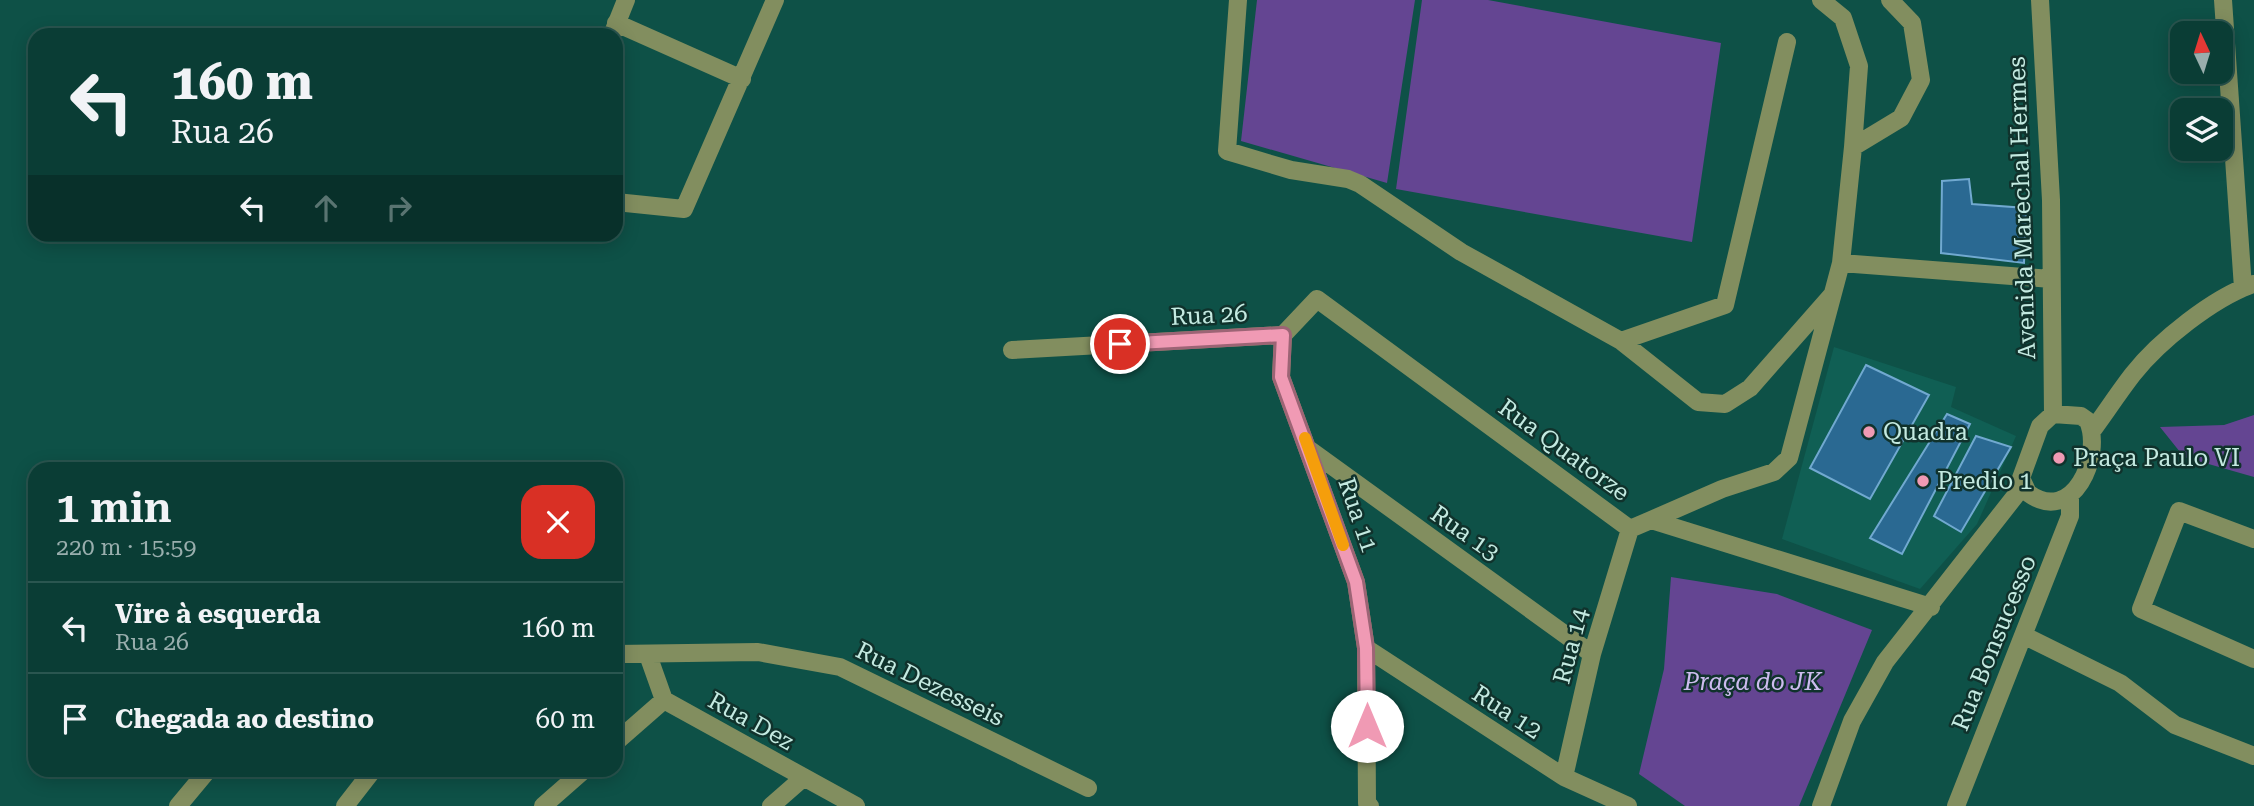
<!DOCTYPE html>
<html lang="pt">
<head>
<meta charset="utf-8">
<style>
  :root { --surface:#0a3d35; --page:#184841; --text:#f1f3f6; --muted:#99aead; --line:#2a5650 }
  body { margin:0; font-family:"Roboto Serif",serif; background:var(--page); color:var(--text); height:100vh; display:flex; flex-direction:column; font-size:26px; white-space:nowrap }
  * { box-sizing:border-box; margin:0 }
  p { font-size:23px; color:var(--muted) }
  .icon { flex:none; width:38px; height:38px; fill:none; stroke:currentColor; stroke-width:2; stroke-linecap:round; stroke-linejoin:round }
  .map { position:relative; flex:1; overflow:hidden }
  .panel { position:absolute; left:28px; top:462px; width:595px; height:315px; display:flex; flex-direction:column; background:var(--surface); border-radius:21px; box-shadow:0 4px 18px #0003,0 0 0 2px var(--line) }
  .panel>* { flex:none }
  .guide { position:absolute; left:28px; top:28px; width:595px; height:214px; border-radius:21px; box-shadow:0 4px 18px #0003,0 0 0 2px var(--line); background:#0a3d35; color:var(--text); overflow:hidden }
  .needle { width:46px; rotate:356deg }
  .tools { position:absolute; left:2170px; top:21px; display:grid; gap:14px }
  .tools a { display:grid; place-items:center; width:63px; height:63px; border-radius:14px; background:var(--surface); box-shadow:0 4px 18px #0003,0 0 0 2px var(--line); font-size:35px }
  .pin { position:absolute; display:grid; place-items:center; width:60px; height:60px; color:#fff; margin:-30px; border:4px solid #fff; border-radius:50%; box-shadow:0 2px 7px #0007 }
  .me { position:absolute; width:77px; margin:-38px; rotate:0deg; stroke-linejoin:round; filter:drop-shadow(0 0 5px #0008) }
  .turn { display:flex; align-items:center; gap:24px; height:147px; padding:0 28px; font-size:32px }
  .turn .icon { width:91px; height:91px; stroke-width:2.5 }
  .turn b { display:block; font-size:49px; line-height:60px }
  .lanes { display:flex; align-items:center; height:66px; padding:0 28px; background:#0003; justify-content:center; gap:35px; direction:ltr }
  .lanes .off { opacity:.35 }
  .round { display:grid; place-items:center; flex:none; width:74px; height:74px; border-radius:21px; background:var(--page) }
  .overview { display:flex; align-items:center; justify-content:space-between; height:119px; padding:0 28px }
  h1 { font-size:42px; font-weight:600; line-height:52px }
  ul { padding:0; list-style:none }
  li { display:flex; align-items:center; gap:21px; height:91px; padding:0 28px; border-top:2px solid var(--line) }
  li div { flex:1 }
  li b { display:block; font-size:26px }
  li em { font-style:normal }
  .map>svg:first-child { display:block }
  .built { fill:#105f54 }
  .green { fill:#644592 }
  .building { fill:#2a6992; stroke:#71a9d0; stroke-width:2 }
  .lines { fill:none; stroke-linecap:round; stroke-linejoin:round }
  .minor { stroke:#828e5f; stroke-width:18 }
  .route-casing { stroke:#9c6475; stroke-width:18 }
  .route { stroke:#f09ab4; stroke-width:12 }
  .slow { stroke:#f59e0b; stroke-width:12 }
  .poi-dot { fill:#f09ab4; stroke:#10322c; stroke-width:2.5 }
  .labels { text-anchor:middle; stroke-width:5; stroke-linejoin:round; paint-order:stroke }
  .street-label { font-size:24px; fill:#c4eae1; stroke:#10322c }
  .poi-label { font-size:24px; fill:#c4eae1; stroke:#10322c; text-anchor:start }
  .park-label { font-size:24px; font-style:italic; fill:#cdbcef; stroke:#10322c }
</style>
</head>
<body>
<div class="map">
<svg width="2254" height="806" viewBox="0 0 2254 806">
  <rect width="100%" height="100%" fill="#0e5147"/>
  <path class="built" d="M1834,347L1956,387L1951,407L2016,436L1977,524L1920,589L1782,539Z"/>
  <path class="green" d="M1257,0H1415L1387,183L1241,141Z
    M1422,0H1488L1721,43L1692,242L1396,189Z
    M2254,415V477L2184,457L2160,427L2224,425Z
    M1671,577L1777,594L1872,630L1799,806H1685L1639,774L1664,669Z"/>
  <path class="building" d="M1969,179L1972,204L2026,208L2024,263L1941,253L1942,181Z
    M1866,365L1929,395L1870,499L1810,468Z
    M1947,414L1970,424L1902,554L1870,538Z
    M1976,436L2011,447L1961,532L1934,516Z"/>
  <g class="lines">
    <path class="minor" d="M1238,0L1227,151L1291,170L1348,179L1360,184L1461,252L1621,341L1698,402L1725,404L1750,388L1832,295
      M1821,0L1843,18L1859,66L1853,147
      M2040,0L2051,200L2053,414
      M2223,0L2243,288
      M616,23L742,79
      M612,35L626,0
      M616,202L684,209L775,0
      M1841,263L2051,279
      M1621,341L1725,305L1787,42
      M1012,350L1283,335
      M2053,414L2081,416L2088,421C2103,456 2073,526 2028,493L2021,478L2040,426Z
      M2092,431C2106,412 2119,392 2133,374C2159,341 2213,298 2253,284
      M1310,450L1592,654
      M1651,520L1722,489L1774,472L1789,458L1841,263L1853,147L1901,118L1921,80L1912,23L1890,0
      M2254,539L2179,511L2141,609L2254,659
      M2025,636L2120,683L2175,725L2254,756
      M1366,648L1564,777L1628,806
      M616,654L758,652L840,667L1088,788
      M648,655L664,700L856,806
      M616,742L664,700
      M1564,777L1592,654L1630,529
      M178,806L208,770
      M345,806L373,770
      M543,806L584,770
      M771,806L803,778
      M1370,806L1367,803L1366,648L1356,582L1281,377L1283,335L1317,299L1630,529L1651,520L1931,607
      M1821,806L1852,721L1885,662L2023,486
      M1956,806L2070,516V497"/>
  </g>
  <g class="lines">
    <g class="route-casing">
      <path id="route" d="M1120,344L1283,335L1281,377L1356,582L1366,648L1367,726"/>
    </g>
    <use href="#route" class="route"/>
    <path class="slow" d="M1305,438L1343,545"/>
  </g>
  <g class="poi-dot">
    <circle cx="1869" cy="432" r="7"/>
    <circle cx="2059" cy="458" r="7"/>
    <circle cx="1923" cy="481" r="7"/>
  </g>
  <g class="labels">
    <g class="street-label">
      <text transform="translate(2022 208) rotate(-92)" y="8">Avenida Marechal Hermes</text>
      <text transform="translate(1209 315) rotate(-3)" y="8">Rua 26</text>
      <text transform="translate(1564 450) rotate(36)" y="8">Rua Quatorze</text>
      <text transform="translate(1358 515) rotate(71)" y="8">Rua 11</text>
      <text transform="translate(1465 533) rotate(35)" y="8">Rua 13</text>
      <text transform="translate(1994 643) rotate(-68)" y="8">Rua Bonsucesso</text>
      <text transform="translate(1571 646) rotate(-75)" y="8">Rua 14</text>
      <text transform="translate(930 684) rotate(26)" y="8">Rua Dezesseis</text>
      <text transform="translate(1507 712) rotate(33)" y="8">Rua 12</text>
      <text transform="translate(751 721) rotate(29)" y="8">Rua Dez</text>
    </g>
    <g class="poi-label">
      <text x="1883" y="440">Quadra</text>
      <text x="2073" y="466">Praça Paulo VI</text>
      <text x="1937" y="489">Predio 1</text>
    </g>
    <g class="park-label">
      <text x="1753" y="690">Praça do JK</text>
    </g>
  </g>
</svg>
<div class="tools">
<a><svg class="needle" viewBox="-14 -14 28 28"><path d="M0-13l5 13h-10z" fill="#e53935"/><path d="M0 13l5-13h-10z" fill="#99aead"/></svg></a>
<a><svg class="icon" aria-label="layers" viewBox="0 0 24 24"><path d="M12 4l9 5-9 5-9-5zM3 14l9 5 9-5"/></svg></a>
</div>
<div class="pin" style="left:1120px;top:344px;background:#d93025"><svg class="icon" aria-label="arrive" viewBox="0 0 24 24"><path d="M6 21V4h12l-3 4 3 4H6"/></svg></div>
<svg class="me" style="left:1367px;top:726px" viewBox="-20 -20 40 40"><circle r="19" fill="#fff"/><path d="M0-13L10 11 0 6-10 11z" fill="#f09ab4"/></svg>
<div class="guide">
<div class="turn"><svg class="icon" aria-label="left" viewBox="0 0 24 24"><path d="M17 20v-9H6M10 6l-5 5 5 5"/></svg><div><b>160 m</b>Rua 26</div></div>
<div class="lanes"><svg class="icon" aria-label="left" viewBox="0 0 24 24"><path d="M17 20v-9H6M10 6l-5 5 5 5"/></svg><svg class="icon off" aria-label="ahead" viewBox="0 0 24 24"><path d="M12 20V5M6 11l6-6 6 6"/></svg><svg class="icon off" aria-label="right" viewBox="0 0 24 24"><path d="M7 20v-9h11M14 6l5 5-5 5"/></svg></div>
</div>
<section class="panel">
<div class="overview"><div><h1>1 min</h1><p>220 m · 15:59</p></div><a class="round" style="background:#d93025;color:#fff"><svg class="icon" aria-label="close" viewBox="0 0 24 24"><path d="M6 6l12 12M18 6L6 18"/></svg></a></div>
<ul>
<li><svg class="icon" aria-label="left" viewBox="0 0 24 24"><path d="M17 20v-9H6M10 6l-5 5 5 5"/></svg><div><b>Vire à esquerda</b><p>Rua 26</p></div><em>160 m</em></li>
<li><svg class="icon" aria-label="arrive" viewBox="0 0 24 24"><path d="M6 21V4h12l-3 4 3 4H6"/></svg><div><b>Chegada ao destino</b></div><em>60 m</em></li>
</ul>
</section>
</div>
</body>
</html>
